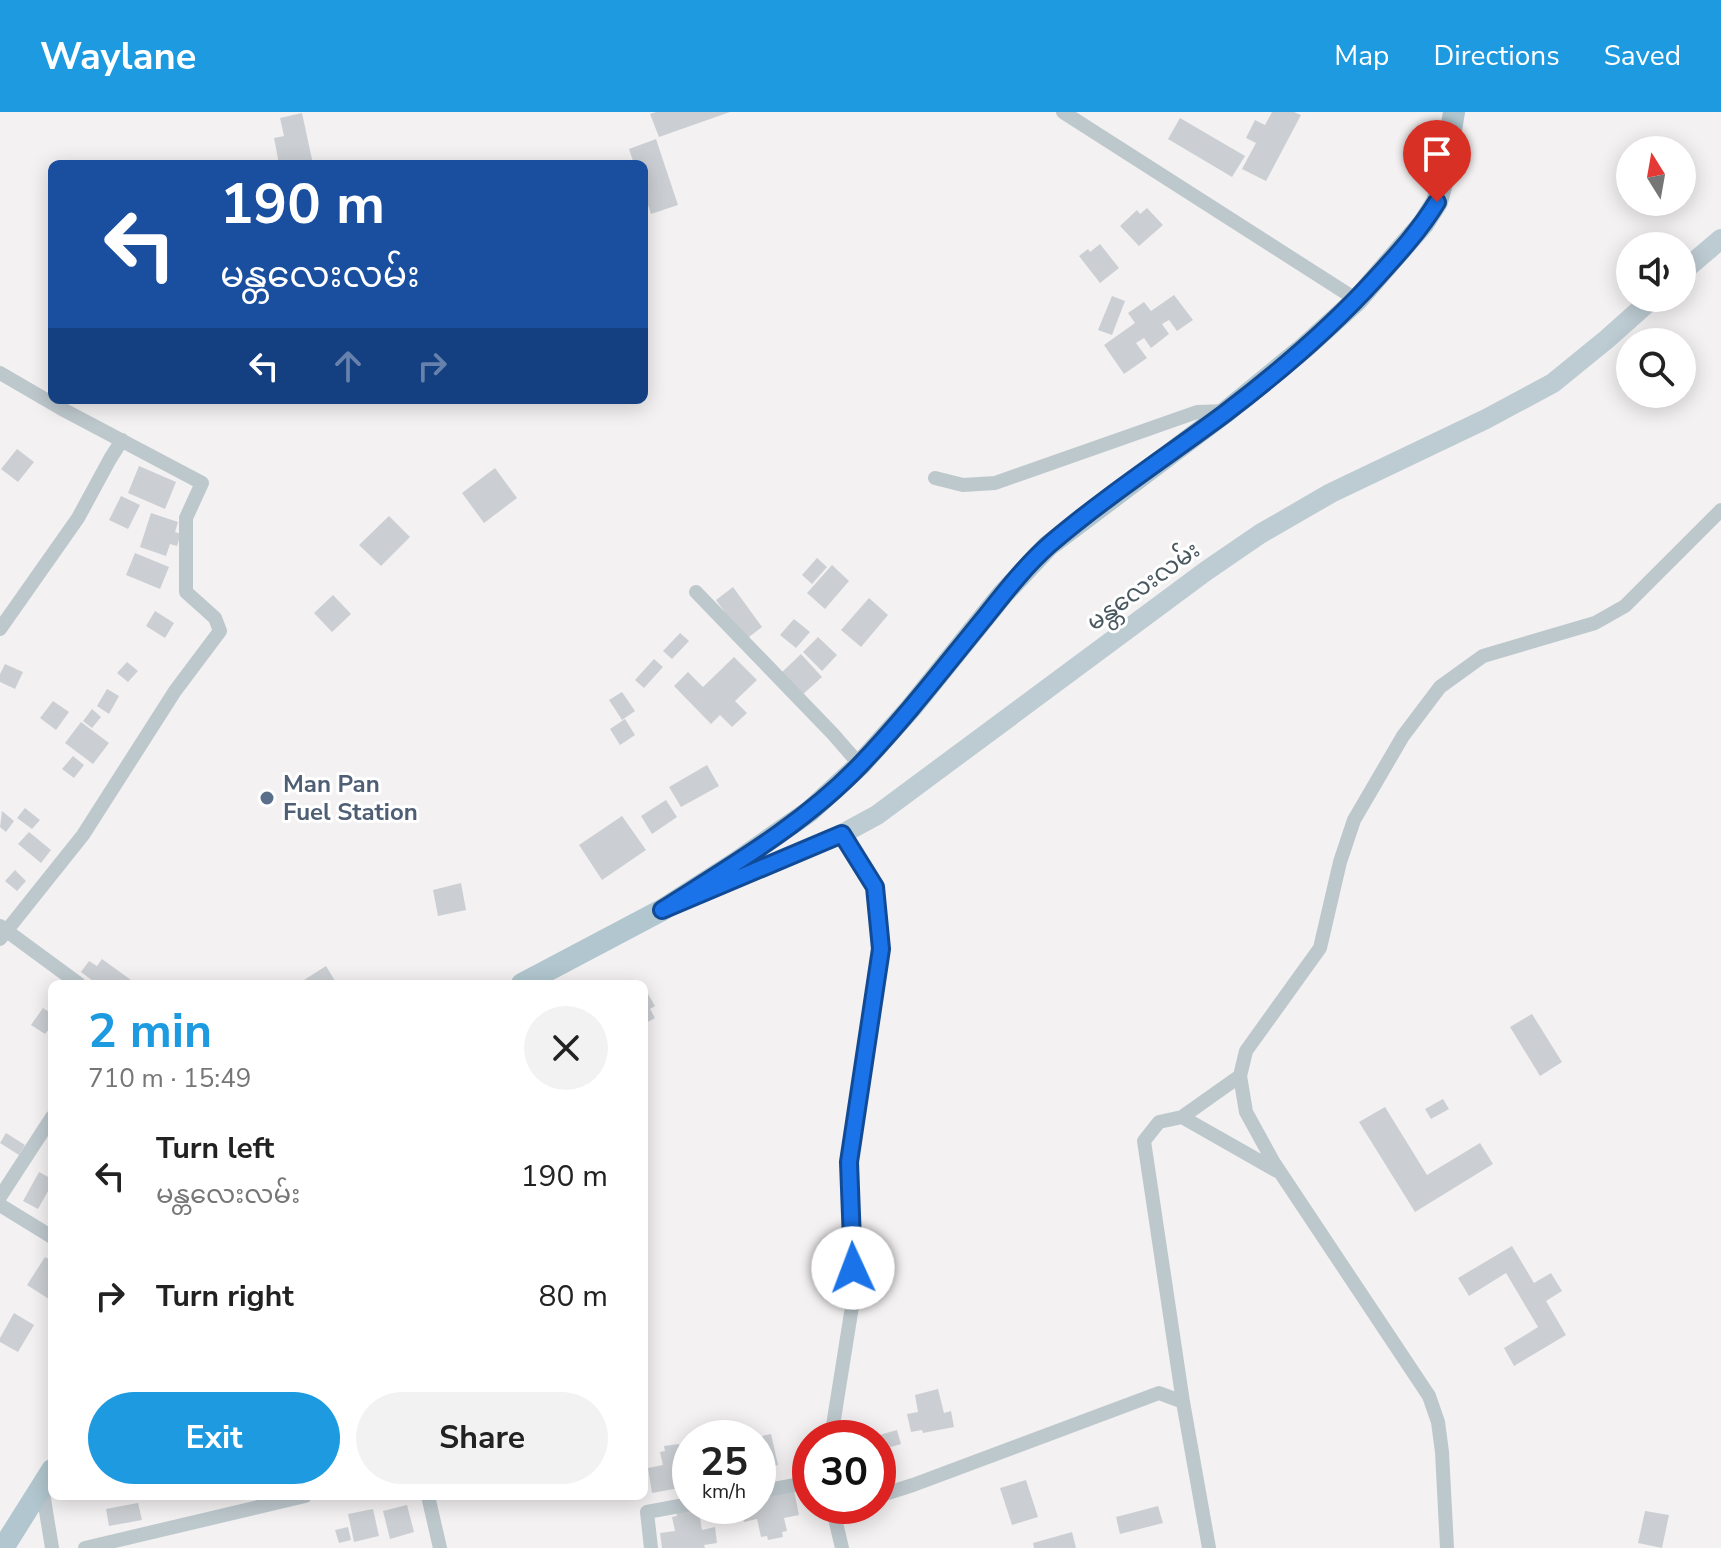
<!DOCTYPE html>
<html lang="en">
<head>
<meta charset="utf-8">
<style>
  :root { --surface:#fff; --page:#f2f2f2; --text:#222; --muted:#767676; --accent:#1d9ae0 }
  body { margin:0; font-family:"Nunito Sans","Noto Sans Myanmar",sans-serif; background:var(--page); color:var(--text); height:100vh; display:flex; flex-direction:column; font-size:30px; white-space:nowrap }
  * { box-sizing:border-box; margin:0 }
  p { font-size:26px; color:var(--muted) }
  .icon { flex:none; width:44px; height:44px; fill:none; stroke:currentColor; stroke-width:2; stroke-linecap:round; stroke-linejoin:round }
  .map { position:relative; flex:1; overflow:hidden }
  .details { position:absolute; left:48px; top:868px; width:600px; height:520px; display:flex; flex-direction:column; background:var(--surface); border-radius:12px; box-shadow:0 4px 20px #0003 }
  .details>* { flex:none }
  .banner { position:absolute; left:48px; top:48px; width:600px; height:244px; border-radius:12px; box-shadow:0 4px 20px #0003; background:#1a4fa0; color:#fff; overflow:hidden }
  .needle { width:52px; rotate:349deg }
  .controls { position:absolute; left:1616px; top:24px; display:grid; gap:16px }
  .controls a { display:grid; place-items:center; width:80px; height:80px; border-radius:50%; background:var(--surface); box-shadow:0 4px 20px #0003; font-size:40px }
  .speed { position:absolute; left:672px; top:1308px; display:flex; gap:16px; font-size:40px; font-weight:700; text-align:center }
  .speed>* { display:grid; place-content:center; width:104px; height:104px; border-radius:50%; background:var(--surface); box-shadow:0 4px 20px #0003; line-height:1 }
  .speed small { font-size:20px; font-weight:400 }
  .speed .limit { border:12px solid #d22; background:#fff; color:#111 }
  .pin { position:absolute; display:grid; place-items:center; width:68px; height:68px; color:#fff; margin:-82px -34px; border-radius:50% 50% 50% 0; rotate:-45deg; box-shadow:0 0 8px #0007 }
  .pin .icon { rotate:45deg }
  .me { position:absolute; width:88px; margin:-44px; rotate:358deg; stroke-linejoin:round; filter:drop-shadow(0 0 6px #0008) }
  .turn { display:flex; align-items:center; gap:28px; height:168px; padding:0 40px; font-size:36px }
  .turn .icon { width:104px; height:104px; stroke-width:2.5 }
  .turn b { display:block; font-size:56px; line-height:68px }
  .lanes { display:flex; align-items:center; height:76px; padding:0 40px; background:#0003; justify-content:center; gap:40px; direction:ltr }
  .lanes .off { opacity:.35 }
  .round { display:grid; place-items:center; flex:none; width:84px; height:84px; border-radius:42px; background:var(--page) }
  .head { display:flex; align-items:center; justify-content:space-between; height:136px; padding:0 40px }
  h1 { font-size:48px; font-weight:700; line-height:60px; color:var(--accent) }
  .action { display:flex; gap:16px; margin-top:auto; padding:16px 40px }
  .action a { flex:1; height:92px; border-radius:48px; background:var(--accent); color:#fff; font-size:32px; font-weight:700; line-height:92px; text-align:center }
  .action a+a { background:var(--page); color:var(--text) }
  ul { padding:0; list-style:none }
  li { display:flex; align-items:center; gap:24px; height:120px; padding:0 40px }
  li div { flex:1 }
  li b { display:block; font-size:30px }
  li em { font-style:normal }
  header { display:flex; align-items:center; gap:48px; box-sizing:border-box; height:112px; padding:0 40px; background:var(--accent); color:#fff }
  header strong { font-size:38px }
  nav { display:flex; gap:44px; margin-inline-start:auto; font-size:28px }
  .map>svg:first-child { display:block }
  .building { fill:#cbcfd3 }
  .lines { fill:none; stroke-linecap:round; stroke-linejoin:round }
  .minor { stroke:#bdc8cd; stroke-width:14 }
  .secondary { stroke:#bdcbd2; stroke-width:20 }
  .primary { stroke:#b1c6ce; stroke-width:22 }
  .route-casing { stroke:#114b97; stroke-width:20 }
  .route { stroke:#1a73e8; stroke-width:14 }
  .service-dot { fill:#5c6f8a; stroke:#fff; stroke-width:3 }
  .labels { text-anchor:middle; stroke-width:6; stroke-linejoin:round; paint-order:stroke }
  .street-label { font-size:24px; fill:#49585e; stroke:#fff }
  .service-label { font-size:24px; font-weight:bold; fill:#4e5e75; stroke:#fff; text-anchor:start }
</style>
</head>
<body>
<header>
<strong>Waylane</strong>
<nav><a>Map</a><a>Directions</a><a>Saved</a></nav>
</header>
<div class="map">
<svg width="1721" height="1436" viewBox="0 0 1721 1436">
  <rect width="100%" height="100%" fill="#f3f1f1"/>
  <path class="building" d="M656,0H730L659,25L650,2Z
    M1272,0H1294L1301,3L1266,69L1242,57L1256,31L1246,26L1255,8L1265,13Z
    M302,1L313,52H279L274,26L284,24L280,6Z
    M1180,6L1245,44L1232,65L1168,27Z
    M656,27L678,93L651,102L644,81V52H634L629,37Z
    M1147,96L1163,113L1139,134L1120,114L1137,98L1140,102Z
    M1100,132L1119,156L1100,171L1079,144L1088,137L1090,140Z
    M1174,183L1193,208L1177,219L1169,208L1162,212L1169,222L1151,236L1144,226L1136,231L1147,246L1124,262L1104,233L1135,211L1128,201L1144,190L1151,199Z
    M1112,184L1125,189L1112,223L1098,218Z
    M17,337L34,350L18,370L1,357Z
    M139,354L176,370L165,397L128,381Z
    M495,356L517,386L484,411L462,381Z
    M121,384L140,393L128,417L109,408Z
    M151,401L178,410L175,420L181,422L177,434L170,432L166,444L140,435Z
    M389,404L410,425L381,454L359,433Z
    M135,441L169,455L160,477L126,463Z
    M817,446L827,455L812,472L802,463Z
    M832,453L849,469L825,497L807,481Z
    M733,475L762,515L745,528L716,488Z
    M333,483L351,502L332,520L314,501Z
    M869,486L888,503L861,535L841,518Z
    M155,499L174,511L165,526L146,514Z
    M794,507L810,520L796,536L780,523Z
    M680,521L689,529L672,547L663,539Z
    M818,525L837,543L822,559L803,540Z
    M801,542L822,565L801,584L779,563Z
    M734,545L757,568L735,589L747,601L732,615L720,603L711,612L674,574L688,560L703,575Z
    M654,547L663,555L644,576L635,568Z
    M127,550L138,559L128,570L117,561Z
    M5,552L23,560L15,577L0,570V562Z
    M107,577L119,584L109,602L97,594Z
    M622,580L635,599L622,608L609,588Z
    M53,589L69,600L56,618L40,606Z
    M92,597L101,605L92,616L83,609Z
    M625,607L635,623L620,633L610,617Z
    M81,610L109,631L93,652L65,631Z
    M73,644L84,653L74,666L62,657Z
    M707,653L719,674L681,695L669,675Z
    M666,688L677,705L652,722L641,704Z
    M25,696L40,708L32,717L17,706Z
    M2,699L14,709L6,720L0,715Z
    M622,704L646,738L602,768L579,733Z
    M29,720L51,738L41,751L18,732Z
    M15,758L26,769L17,779L5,769Z
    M461,771L466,798L438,804L433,778Z
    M102,847L131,868L127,872H97L81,860L89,849L97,854Z
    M326,854L337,872H307L304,868Z
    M644,875L655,894L650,897L655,906L644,912Z
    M43,896L52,902V913L45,922L31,913Z
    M1532,902L1562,950L1540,964L1510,915Z
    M1443,987L1449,997L1431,1007L1425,997Z
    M1385,995L1427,1063L1480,1031L1493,1052L1415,1100L1359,1010Z
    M6,1021L25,1033L19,1043L0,1031Z
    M39,1060L52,1067V1072L38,1097L23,1089Z
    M1512,1134L1534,1171L1551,1161L1562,1179L1546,1189L1566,1223L1514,1254L1504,1236L1538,1215L1506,1161L1469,1184L1458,1166Z
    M45,1145L52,1149V1189L27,1173Z
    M14,1201L34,1213L18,1240L0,1230V1226Z
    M938,1277L944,1301L951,1299L954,1315L923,1321L922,1318L911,1320L907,1302L918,1300L915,1283Z
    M897,1318L901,1332L878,1339V1326L872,1325Z
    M771,1322L778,1353L758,1357V1325Z
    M679,1332L680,1336L687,1335L690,1354V1374L652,1381L648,1356L663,1353L660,1340L665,1339L664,1334Z
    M1026,1368L1038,1405L1012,1413L1000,1376Z
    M794,1378L799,1403L784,1406L787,1419L782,1420L783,1425L768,1428L767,1424L761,1425L757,1407L744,1410L741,1395L758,1394V1386Z
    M138,1391L142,1408L109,1414L106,1397Z
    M407,1393L414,1420L390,1427L383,1399Z
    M1158,1394L1163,1411L1120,1422L1116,1405Z
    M373,1397L379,1424L354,1430L348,1402Z
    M691,1397L692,1401L699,1400L702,1418L715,1415L717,1431L704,1433L705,1436H662L660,1421L675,1419L672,1405L677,1404L676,1400Z
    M1645,1399L1669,1403L1662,1436L1638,1431Z
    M348,1415L351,1428L339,1431L335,1418Z
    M1072,1420L1076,1436H1034L1033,1431Z"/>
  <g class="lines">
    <path class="minor" d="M1063,0L1357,188
      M0,261L62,297L202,371L186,406V480L215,506L220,519L175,579L83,723L0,827
      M935,366L963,373L995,371L1197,300L1227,299
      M696,480L833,622L860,653
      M0,517L78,406L110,347L122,328
      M0,814L79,872
      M1182,1005L1240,964
      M0,1085L52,1005
      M0,1093L52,1125
      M831,1326L854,1182L849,1050L881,837L875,775L842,722
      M42,1375L52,1436
      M758,1380L810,1370
      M428,1384L440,1436
      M878,1384L913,1373L1159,1281L1183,1290
      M832,1394L842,1436
      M85,1436L305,1384
      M651,1436L647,1400L690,1392
      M1209,1436L1183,1290L1144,1029L1159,1010L1182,1005L1277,1059
      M1447,1436L1442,1340L1438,1310L1429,1284L1274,1051L1246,1000L1240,964L1246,939L1320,836L1340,750L1354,708L1403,624L1440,575L1483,544L1595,511L1625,494L1721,398"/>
    <path class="secondary" d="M1682,160L1721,127
      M699,782L842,722L877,703L1206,459L1260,422L1331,381L1486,307L1553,271L1607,227L1653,186"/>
    <path class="primary" d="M522,872L662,798L737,750L810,699L860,653L911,596L1003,482L1048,434L1227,299L1304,236L1357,188L1423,112L1437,90L1443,67L1454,0
      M3,1436L52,1358"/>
  </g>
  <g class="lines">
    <g class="route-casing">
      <path id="route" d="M853,1156L849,1050L881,837L875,775L842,722L662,798C731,754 805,711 861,652C906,605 945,554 986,504C1005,480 1027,452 1050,432C1105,385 1166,345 1224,302C1278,261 1331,216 1377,165C1399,141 1420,118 1437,90"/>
    </g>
    <use href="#route" class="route"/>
  </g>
  <circle class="service-dot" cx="267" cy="686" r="8"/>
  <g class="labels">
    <g class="street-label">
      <text transform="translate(1143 474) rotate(-36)" y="8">မန္တလေးလမ်း</text>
    </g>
    <g class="service-label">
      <text x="283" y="680">Man Pan<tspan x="283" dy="28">Fuel Station</tspan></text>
    </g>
  </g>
</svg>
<div class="controls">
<a><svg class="needle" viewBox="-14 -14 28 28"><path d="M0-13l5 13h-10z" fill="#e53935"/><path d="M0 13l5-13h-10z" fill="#767676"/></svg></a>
<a><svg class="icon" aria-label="sound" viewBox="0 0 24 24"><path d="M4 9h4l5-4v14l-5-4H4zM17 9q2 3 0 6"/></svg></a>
<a><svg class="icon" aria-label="search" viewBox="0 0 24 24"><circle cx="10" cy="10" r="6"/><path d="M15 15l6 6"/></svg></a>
</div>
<div class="speed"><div>25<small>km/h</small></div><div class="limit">30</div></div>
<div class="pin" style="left:1437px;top:90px;background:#d93025"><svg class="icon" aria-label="arrive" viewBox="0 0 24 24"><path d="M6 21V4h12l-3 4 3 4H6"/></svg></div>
<svg class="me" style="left:853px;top:1156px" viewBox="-20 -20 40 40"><circle r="19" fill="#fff"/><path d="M0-13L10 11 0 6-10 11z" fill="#1a73e8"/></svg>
<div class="banner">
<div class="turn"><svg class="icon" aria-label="left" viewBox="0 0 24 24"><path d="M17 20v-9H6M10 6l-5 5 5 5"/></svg><div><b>190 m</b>မန္တလေးလမ်း</div></div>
<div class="lanes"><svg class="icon" aria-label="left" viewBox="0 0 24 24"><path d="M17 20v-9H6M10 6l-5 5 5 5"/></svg><svg class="icon off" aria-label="ahead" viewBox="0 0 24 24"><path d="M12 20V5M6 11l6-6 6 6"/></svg><svg class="icon off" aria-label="right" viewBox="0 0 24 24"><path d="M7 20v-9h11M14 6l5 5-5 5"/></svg></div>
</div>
<section class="details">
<div class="head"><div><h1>2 min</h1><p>710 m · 15:49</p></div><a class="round"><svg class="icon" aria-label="close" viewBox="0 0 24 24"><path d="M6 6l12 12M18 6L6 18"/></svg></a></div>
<ul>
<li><svg class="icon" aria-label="left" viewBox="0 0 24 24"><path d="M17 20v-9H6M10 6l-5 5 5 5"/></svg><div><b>Turn left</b><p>မန္တလေးလမ်း</p></div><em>190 m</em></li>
<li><svg class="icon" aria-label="right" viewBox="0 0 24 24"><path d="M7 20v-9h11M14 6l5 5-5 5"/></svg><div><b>Turn right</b></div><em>80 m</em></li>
</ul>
<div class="action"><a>Exit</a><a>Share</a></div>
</section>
</div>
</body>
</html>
